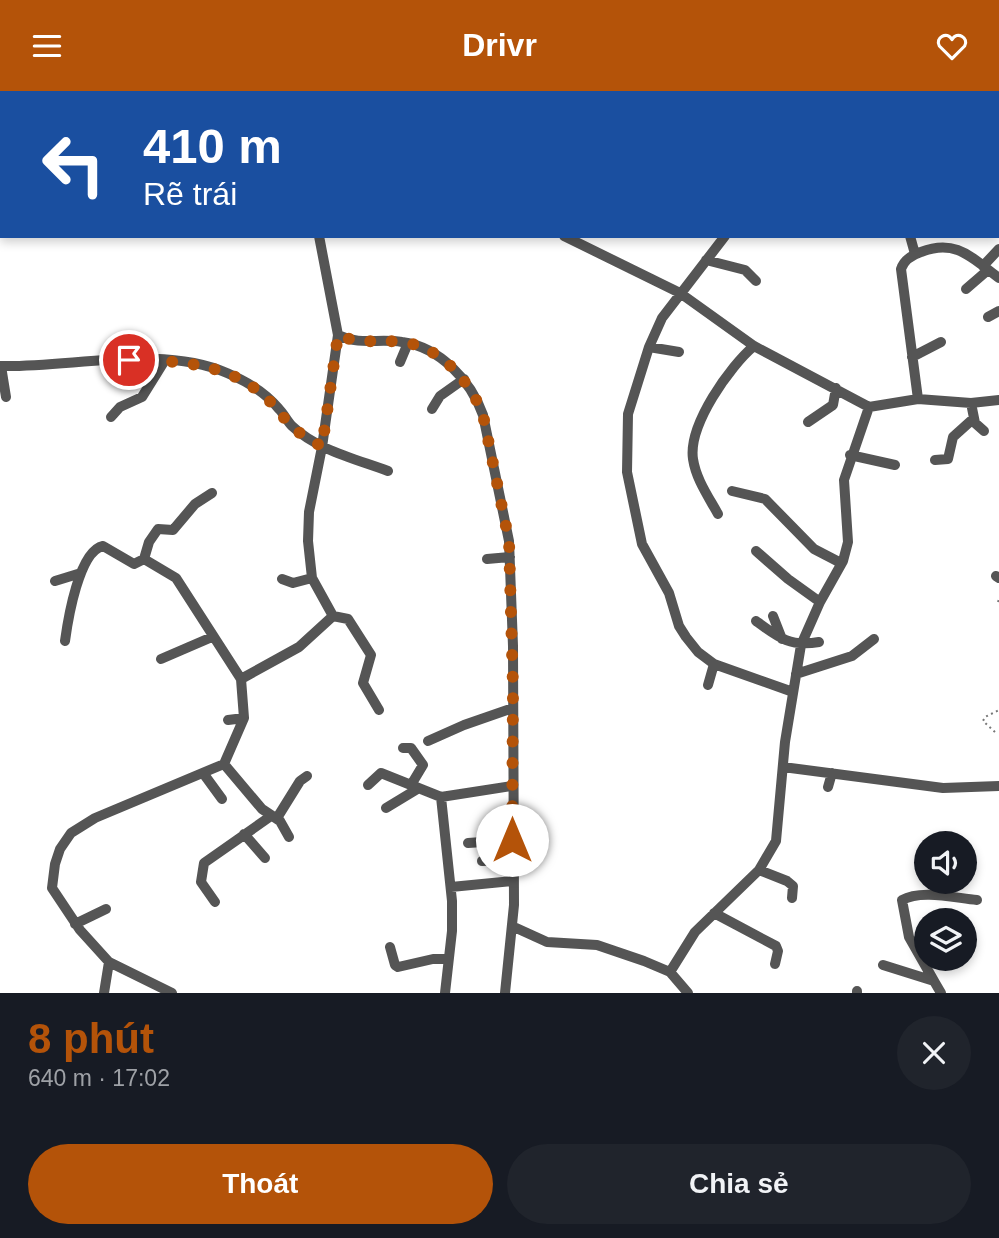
<!DOCTYPE html>
<html lang="vi">
<head>
<meta charset="utf-8">
<style>
  :root { --surface:#171b24; --page:#20242c; --text:#f1f3f6; --muted:#9ea1a6; --accent:#b45309 }
  body { margin:0; font-family:Arial,sans-serif; background:var(--page); color:var(--text); height:100vh; display:flex; flex-direction:column; font-size:26px; white-space:nowrap }
  * { box-sizing:border-box; margin:0 }
  p { font-size:23px; color:var(--muted) }
  .icon { flex:none; width:38px; height:38px; fill:none; stroke:currentColor; stroke-width:2; stroke-linecap:round; stroke-linejoin:round }
  .map { position:relative; height:902px; overflow:hidden }
  .panel { display:flex; flex-direction:column; background:var(--surface); flex:1 }
  .panel>* { flex:none }
  .hud { position:absolute; left:0px; top:0px; width:999px; height:147px; box-shadow:0 4px 10px #0003; background:#1a4fa0; color:#fff; overflow:hidden }
  .tools { position:absolute; left:914px; top:740px; display:grid; gap:14px }
  .tools a { display:grid; place-items:center; width:63px; height:63px; border-radius:50%; background:var(--surface); box-shadow:0 4px 10px #0003; font-size:35px }
  .pin { position:absolute; display:grid; place-items:center; width:60px; height:60px; color:#fff; margin:-30px; border:4px solid #fff; border-radius:50%; box-shadow:0 2px 7px #0007 }
  .me { position:absolute; width:77px; margin:-38px; rotate:0deg; stroke-linejoin:round; filter:drop-shadow(0 0 5px #0008) }
  .turn { display:flex; align-items:center; gap:24px; height:147px; padding:0 28px; font-size:32px }
  .turn .icon { width:91px; height:91px; stroke-width:2.5 }
  .turn b { display:block; font-size:49px; line-height:60px }
  .round { display:grid; place-items:center; flex:none; width:74px; height:74px; border-radius:37px; background:var(--page) }
  .overview { display:flex; align-items:center; justify-content:space-between; height:119px; padding:0 28px }
  h1 { font-size:42px; font-weight:800; line-height:52px; color:var(--accent) }
  .primary-button { display:flex; gap:14px; margin-top:auto; padding:14px 28px }
  .primary-button a { flex:1; height:80px; border-radius:42px; background:var(--accent); color:#fff; font-size:28px; font-weight:800; line-height:80px; text-align:center }
  .primary-button a+a { background:var(--page); color:var(--text) }
  header { display:flex; justify-content:space-between; align-items:center; height:91px; padding:0 28px; background:var(--accent); color:#fff; font-size:32px; font-weight:800 }
  .map>svg:first-child { display:block }
  .lines { fill:none; stroke-linecap:round; stroke-linejoin:round }
  .path { stroke:#777; stroke-width:2; stroke-dasharray:2 3.5; stroke-linecap:butt }
  .minor { stroke:#555; stroke-width:10 }
  .route { stroke:#b45309; stroke-width:12; stroke-dasharray:0 21.6 }
</style>
</head>
<body>
<header><svg class="icon" aria-label="menu" viewBox="0 0 24 24"><path d="M4 6h16M4 12h16M4 18h16"/></svg>Drivr<svg class="icon" aria-label="heart" viewBox="0 0 24 24"><path d="M12 20l-8-8c-3-5 5-10 8-4 3-6 11-1 8 4z"/></svg></header>
<div class="map">
<svg width="999" height="902" viewBox="0 0 999 902">
  <rect width="100%" height="100%" fill="#fff"/>
  <g class="lines">
    <path class="path" d="M998,511L999,508
      M995,641L983,630L985,626L999,619"/>
    <path class="minor" d="M320,0V2
      M984,0L985,2
      M263,2L265,0
      M970,2L975,0
      M0,43H2
      M564,145L680,202L754,255L869,316
      M725,145L662,227L649,256L628,323L627,381L642,453L669,502L679,535L686,546L698,561L714,573L793,601
      M910,145L915,163
      M706,169L745,179L756,190
      M983,175L999,158
      M966,198L988,179
      M988,226L999,220
      M338,244C362,255 377,247 402,251C440,256 471,290 483,324L509,450L513,555L514,814L505,902
      M649,256L679,261
      M912,266L941,251
      M400,271L408,252
      M0,275C70,277 161,253 227,282C246,290 266,302 279,318C284,323 287,330 292,335C317,359 356,368 388,380
      M1,275L6,306
      M918,308L901,178C904,169 912,164 921,161C956,147 972,167 999,187
      M971,312L975,332L984,340
      M432,318L440,305L464,288
      M111,326L120,316L142,306L165,269
      M808,331L833,314L836,297
      M850,364L895,374
      M935,369L948,368L953,346L973,328
      M732,400L765,408L814,458L841,472
      M718,423C708,405 696,388 693,368C688,334 730,275 754,255
      M756,460L788,488L820,511
      M144,468L149,451L158,438L173,439L195,413L212,402
      M487,468L510,466
      M996,485L999,487
      M282,488L293,492L312,487
      M55,490L81,482
      M333,525L348,528L371,564L363,592L379,619
      M773,525L782,548
      M756,530C779,547 790,556 819,551
      M65,550C68,528 79,460 103,455L134,473L144,468L176,487L241,588L244,627L224,673L95,727L71,742L60,758L55,773L52,797L80,839L109,871L172,902
      M161,568L212,546
      M796,583L852,565L874,548
      M241,588L299,556L333,525L312,487L308,450L309,421L322,356L338,244L319,145
      M708,594L714,573
      M228,629L244,627
      M428,650L464,634L513,617
      M403,657H411L423,674L411,694
      M224,673L262,718L280,730L289,746
      M783,676L943,697L999,695
      M203,682L222,708
      M368,694L381,682L441,706L512,695
      M828,696L832,682
      M441,706L452,810V840L445,902
      M386,717L419,697
      M277,727L300,690L307,685
      M244,743L265,767
      M468,752L512,749
      M482,770L512,769
      M759,779L787,790L793,795L792,807
      M451,796L513,790
      M215,811L201,791L204,772L271,725
      M714,822L776,855L778,860L775,873
      M75,833L106,818
      M514,836L547,851L597,854L644,870L670,881L688,902
      M390,856L395,874L398,876L433,868H448
      M883,874L934,890L941,902
      M670,881L695,841L759,779L776,750L785,651L801,554L820,511L843,470L848,451L844,389L869,316L918,308L971,312L999,309
      M934,890L909,846L902,809C921,798 955,807 977,809
      M104,902L109,871
      M857,902V900"/>
  </g>
  <g class="lines">
    <path class="route" d="M129,269C176,270 224,271 262,303C274,313 281,324 291,335C299,343 312,349 322,356L338,244C360,254 378,248 402,251C440,255 470,290 483,324L509,450L513,597L512,749"/>
  </g>
</svg>
<div class="tools">
<a><svg class="icon" aria-label="sound" viewBox="0 0 24 24"><path d="M4 9h4l5-4v14l-5-4H4zM17 9q2 3 0 6"/></svg></a>
<a><svg class="icon" aria-label="layers" viewBox="0 0 24 24"><path d="M12 4l9 5-9 5-9-5zM3 14l9 5 9-5"/></svg></a>
</div>
<div class="pin" style="left:129px;top:269px;background:#d93025"><svg class="icon" aria-label="arrive" viewBox="0 0 24 24"><path d="M6 21V4h12l-3 4 3 4H6"/></svg></div>
<svg class="me" style="left:512px;top:749px" viewBox="-20 -20 40 40"><circle r="19" fill="#fff"/><path d="M0-13L10 11 0 6-10 11z" fill="#b45309"/></svg>
<div class="hud">
<div class="turn"><svg class="icon" aria-label="left" viewBox="0 0 24 24"><path d="M17 20v-9H6M10 6l-5 5 5 5"/></svg><div><b>410 m</b>Rẽ trái</div></div>
</div>
</div>
<section class="panel">
<div class="overview"><div><h1>8 phút</h1><p>640 m · 17:02</p></div><a class="round"><svg class="icon" aria-label="close" viewBox="0 0 24 24"><path d="M6 6l12 12M18 6L6 18"/></svg></a></div>
<div class="primary-button"><a>Thoát</a><a>Chia sẻ</a></div>
</section>
</body>
</html>
